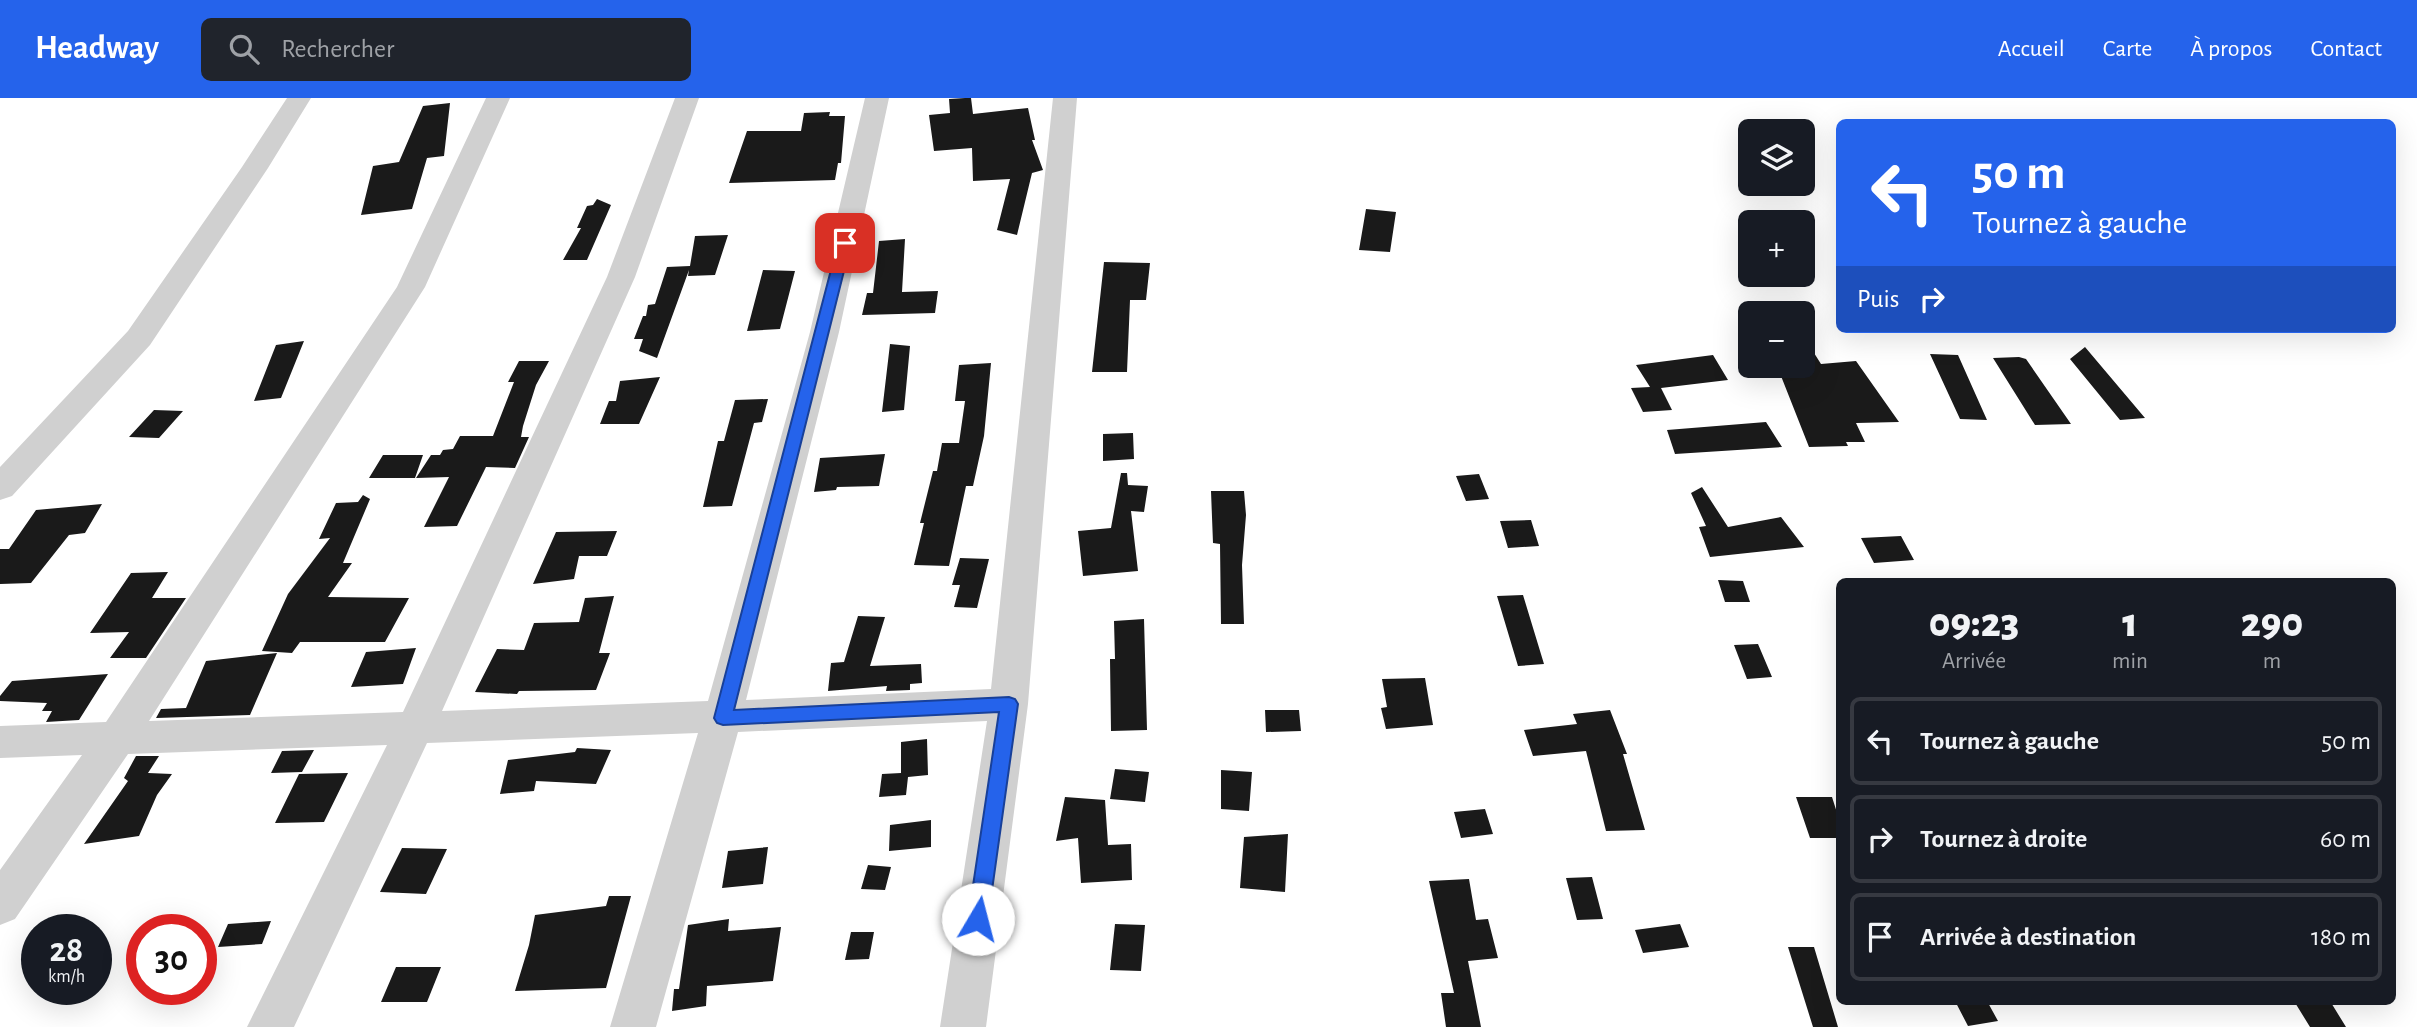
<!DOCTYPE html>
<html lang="fr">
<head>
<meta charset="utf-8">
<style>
  :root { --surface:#171b24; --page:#20242c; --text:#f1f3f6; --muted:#9ea1a6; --line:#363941; --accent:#2563eb }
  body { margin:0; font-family:"Alegreya Sans",sans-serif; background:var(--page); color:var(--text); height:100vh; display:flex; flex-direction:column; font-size:26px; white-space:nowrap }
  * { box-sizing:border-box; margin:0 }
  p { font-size:23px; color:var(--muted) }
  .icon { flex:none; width:38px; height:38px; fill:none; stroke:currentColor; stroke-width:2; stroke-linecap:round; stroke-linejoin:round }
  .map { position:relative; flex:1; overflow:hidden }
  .side { position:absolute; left:1836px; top:480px; width:560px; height:427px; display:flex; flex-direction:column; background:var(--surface); border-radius:10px; box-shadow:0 7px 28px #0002 }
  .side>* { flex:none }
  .top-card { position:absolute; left:1836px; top:21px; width:560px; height:214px; border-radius:10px; box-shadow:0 7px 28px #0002; background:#2563eb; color:#fff; overflow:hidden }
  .buttons { position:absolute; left:1738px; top:21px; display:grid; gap:14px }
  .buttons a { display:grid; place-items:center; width:77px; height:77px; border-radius:10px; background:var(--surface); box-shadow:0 7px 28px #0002; font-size:35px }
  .speed { position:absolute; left:21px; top:816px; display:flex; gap:14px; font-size:35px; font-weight:700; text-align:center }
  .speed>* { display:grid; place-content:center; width:91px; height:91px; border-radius:50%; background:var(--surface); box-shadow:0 7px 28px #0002; line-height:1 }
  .speed small { font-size:18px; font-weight:400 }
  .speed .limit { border:10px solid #d22; background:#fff; color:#111 }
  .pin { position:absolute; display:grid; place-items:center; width:60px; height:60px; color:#fff; margin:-30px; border-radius:14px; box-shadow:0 4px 10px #0006 }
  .me { position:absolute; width:77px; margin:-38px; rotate:8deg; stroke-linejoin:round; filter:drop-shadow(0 0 5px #0008) }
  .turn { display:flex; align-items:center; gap:24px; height:147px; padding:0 21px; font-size:32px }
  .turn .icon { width:91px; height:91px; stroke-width:2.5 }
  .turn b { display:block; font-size:49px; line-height:60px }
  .then { display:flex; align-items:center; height:66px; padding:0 21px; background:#0003; gap:14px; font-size:26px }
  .eta { display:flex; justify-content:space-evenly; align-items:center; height:119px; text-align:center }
  .eta b { font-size:42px; font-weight:800; line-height:49px }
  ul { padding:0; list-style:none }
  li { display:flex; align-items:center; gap:21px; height:88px; margin:0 14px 10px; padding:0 7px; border:4px solid var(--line); border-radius:10px }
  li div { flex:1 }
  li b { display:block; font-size:26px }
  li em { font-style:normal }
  header { display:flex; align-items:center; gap:42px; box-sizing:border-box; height:98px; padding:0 35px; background:var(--accent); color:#fff }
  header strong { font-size:33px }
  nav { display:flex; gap:38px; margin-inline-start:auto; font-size:24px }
  .search { width:490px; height:63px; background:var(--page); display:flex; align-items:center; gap:18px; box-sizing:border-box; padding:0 24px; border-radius:10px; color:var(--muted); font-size:26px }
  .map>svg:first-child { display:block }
  .building { fill:#1a1a1a }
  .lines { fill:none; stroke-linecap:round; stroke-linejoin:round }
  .minor { fill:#d0d0d0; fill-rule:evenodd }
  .route { fill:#2563eb; stroke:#184099; stroke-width:2 }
</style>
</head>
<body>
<header>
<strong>Headway</strong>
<div class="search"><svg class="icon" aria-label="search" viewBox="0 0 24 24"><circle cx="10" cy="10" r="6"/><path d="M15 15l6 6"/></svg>Rechercher</div>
<nav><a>Accueil</a><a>Carte</a><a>À propos</a><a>Contact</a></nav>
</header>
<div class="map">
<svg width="2417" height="929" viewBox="0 0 2417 929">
  <rect width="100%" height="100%" fill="#fff"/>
  <path class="building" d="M965,0H971L973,16L1028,10L1035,42H1032L1043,72L1032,75L1017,137L997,132L1010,81L973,83L972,50L934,53L929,17L950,15L949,1Z
    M450,5L444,58L427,60L412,111L361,117L373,68L399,64L423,8Z
    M830,14L829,18H845L841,65H838L835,82L729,85L747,33H801L804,15Z
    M597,101L611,107L587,162H563L581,130H577L587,108L593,107Z
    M1366,111L1396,114L1390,154L1359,152Z
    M728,137L715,177L688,178L689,172L657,260L639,253L643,241H634L643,218H646L648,207L655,206L667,169L690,168L695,138Z
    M905,141L902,194L938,193L935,215L862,217L867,195H873L879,143Z
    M1104,164L1150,165L1146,202H1130L1127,274H1092Z
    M763,172L795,173L780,231L747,233Z
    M1802,236L1821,266L1856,263L1899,324L1856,325L1865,344H1846L1848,348L1809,349L1781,278H1802Z
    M304,243L281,300L254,303L276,247Z
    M890,246L910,248L904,312L882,314Z
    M2085,249L2145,320L2120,322L2070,261Z
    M1930,256L1958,257L1987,322L1960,321Z
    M1713,257L1728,282L1661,290L1672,312L1643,314L1631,290L1650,289L1636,267Z
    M2019,259L2026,261L2071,326L2035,327L1993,260Z
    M519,263H549L536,287L523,328L521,339H529L515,370L486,369L457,428L424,429L449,379L416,380L431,357H440L443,352L453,351L460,338H493L514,284H508Z
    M991,265L984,338L973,388H966L949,468L914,467L924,425H920L933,373H937L942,345H959L965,303H955L959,267Z
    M660,279L639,326H600L609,303H616L620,283Z
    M768,301L762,324L754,325L732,408L703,409L718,343H724L735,302Z
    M154,312L183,313L159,340L129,339Z
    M1766,324L1782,349L1675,356L1667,332Z
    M1133,335L1134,361L1103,363V336Z
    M885,356L879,388L837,389L836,392L814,394L820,360Z
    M383,357H423L415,380H369Z
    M1121,375H1127L1128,387L1148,388L1144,414L1131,413L1138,473L1083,478L1078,433L1111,430Z
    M1479,376L1489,401L1466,403L1456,378Z
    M1702,389L1728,429L1781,419L1804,449L1710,459L1699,429L1706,428L1691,395Z
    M1211,393H1244L1246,417L1242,467L1244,526H1221L1220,446L1213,445Z
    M363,397L370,401L343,465H352L328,499L409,500L385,544H300L292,555L262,553L288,496L330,440L319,441L336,405L358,404Z
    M102,406L85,435L69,437L31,485L0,486V451H9L36,412Z
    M1531,422L1539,448L1508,450L1500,423Z
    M617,433L607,458H579L574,481L533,486L556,434Z
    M1901,438L1914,462L1874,465L1861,440Z
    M960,460L989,461L977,510L954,509L960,487H952Z
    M168,474L152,500H186L146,560H110L129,534L90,535L131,475Z
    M1718,482L1743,483L1750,504H1725Z
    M1523,497L1544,566L1518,568L1497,498Z
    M614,498L599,555H610L596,592L519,593L517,596L475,594L497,551L524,552L534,525L579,524L585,500Z
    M858,518L885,519L870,568L921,566L922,585L910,586V592L886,593L887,588L828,593L831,565L844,564Z
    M1144,521L1147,632L1111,633L1110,561H1115L1114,523Z
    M1758,546L1772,579L1747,581L1734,547Z
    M416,550L403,586L351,589L366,554Z
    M277,555L250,617L156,620L161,611L186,610L206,563Z
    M108,576L79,622L46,624L52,613H42L47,605L0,603V598L12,583Z
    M1425,580L1433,627L1386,631L1381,610L1387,609L1382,581Z
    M1265,612H1299L1301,633L1266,634Z
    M1610,612L1627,656H1623L1645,732L1606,733L1586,653L1533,658L1524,632L1577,626L1573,616Z
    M927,641L928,677L908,679L906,697L879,699L882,676L901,675V644Z
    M577,650L611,652L596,686L536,683L534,693L500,696L508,662L575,654Z
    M314,652L302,674L271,675L282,653Z
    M136,658H159L148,675L172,676L157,697L139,738L84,746L128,683L124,680Z
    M1115,671L1149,674L1145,704L1110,701Z
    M1221,672L1252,674L1249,713L1221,711Z
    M348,675L324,724L275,725L299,676Z
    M1065,699L1105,702L1108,747L1131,746L1132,782L1081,785L1078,740L1056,743Z
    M1796,699H1832L1839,721V740H1810Z
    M1485,711L1493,736L1461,740L1454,714Z
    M931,722V749L889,753L890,727Z
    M1288,736L1285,794L1240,790L1244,739Z
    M768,749L763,786L722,790L728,753Z
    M402,750L447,751L426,796L380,794Z
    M868,767L891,769L885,792L861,791Z
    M1592,779L1603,821L1577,822L1566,780Z
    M1469,781L1476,822L1488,821L1498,860L1468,863L1481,929H1446L1441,895H1454L1429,783Z
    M609,798H631L606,890L515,893L529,847L535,817L606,808Z
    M729,821L728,833L781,829L773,883L707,888L706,908L672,913L674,891H679L688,827Z
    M271,823L262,846L218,849L228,826Z
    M1115,826L1145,827L1141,873L1110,872Z
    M1680,826L1689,849L1643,855L1635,832Z
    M851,834H874L869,861L845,862Z
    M1788,849H1814L1838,929H1813Z
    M396,869H441L427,904H381Z
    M1955,903H1987L1998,923L1968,928Z
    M2294,903H2330L2346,929H2310Z"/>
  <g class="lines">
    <path class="minor" d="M287,0H311L268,70L150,247L12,398L0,402V369L128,233L242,69Z
      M486,0H510L425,189L149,623L403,614L607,179L675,0H699L635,179L442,613L708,603L810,234L865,0H889L839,234L746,602L991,591L1053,0H1077L1028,606L986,929H940L987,623L738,634L656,929H610L698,635L427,645L294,929H247L387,647L128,656L15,821L0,827V772L82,657L0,660V628L106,624L397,189Z"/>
  </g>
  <path class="route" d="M845,141L851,145L734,612L1009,599L1015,601L1018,606L988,821L985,828L978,831L971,828L968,821L999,614L723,627L717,625L714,620L838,145Z"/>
</svg>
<div class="buttons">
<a><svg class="icon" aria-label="layers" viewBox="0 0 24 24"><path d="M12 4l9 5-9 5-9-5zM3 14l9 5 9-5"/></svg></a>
<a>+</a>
<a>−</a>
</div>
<div class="speed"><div>28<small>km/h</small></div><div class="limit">30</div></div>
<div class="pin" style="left:845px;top:145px;background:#d93025"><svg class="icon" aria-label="arrive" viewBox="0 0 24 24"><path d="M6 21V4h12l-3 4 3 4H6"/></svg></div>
<svg class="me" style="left:978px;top:821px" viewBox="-20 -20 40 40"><circle r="19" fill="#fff"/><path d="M0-13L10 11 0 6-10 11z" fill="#2563eb"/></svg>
<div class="top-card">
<div class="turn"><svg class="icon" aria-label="left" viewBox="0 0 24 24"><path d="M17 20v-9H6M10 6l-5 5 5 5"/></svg><div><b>50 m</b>Tournez à gauche</div></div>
<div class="then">Puis<svg class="icon" aria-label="right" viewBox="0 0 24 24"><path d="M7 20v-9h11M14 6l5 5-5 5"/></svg></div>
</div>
<section class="side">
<div class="eta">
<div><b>09:23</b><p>Arrivée</p></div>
<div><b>1</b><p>min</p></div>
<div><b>290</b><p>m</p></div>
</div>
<ul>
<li><svg class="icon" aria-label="left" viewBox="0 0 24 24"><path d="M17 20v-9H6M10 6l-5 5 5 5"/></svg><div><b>Tournez à gauche</b></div><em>50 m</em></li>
<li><svg class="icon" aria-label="right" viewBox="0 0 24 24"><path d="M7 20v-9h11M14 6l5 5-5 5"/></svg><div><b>Tournez à droite</b></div><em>60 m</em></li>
<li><svg class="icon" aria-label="arrive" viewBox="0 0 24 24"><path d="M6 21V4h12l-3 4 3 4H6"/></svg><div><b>Arrivée à destination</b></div><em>180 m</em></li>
</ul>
</section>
</div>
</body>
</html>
